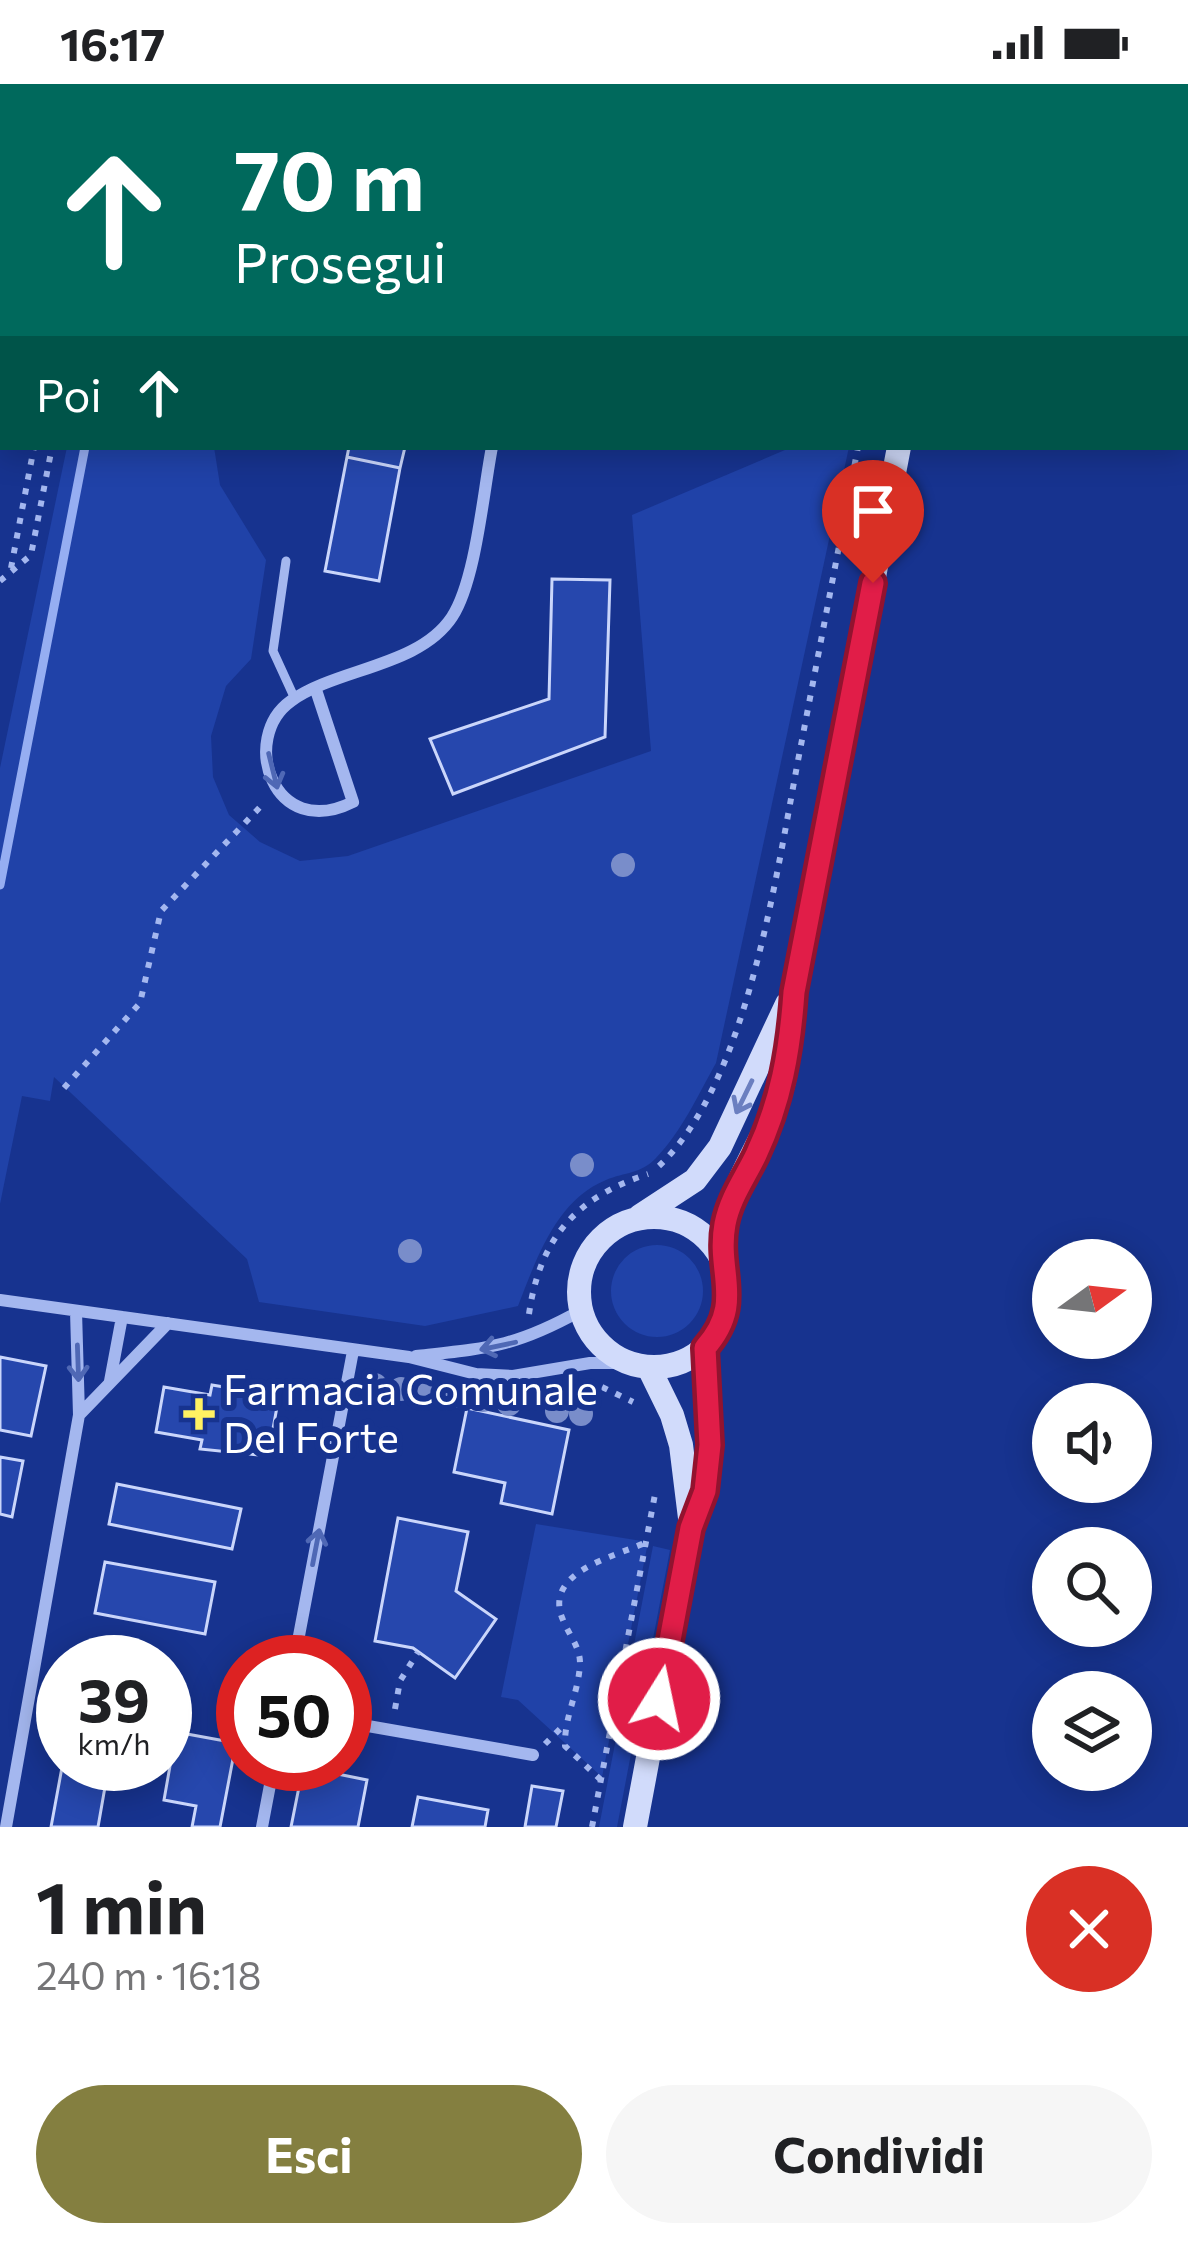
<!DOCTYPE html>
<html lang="it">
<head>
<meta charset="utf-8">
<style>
  :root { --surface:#fff; --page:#f6f6f6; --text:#202124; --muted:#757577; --accent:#847f40 }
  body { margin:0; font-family:Commissioner,sans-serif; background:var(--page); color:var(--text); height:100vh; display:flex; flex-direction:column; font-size:45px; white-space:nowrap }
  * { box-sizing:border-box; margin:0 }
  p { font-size:39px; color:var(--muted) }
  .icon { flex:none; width:66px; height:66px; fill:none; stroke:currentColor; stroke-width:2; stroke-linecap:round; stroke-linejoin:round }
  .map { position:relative; height:1743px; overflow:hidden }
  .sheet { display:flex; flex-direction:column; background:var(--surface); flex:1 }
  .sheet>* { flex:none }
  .guide { position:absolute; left:0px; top:0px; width:1188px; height:366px; box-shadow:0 6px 30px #0003; background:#00695c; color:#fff; overflow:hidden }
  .needle { width:78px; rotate:75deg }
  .tools { position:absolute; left:1032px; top:1155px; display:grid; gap:24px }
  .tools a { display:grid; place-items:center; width:120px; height:120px; border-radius:50%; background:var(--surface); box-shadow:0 6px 30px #0003; font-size:60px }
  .speed { position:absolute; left:36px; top:1551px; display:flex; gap:24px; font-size:60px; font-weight:700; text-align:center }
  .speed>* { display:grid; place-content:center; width:156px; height:156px; border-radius:50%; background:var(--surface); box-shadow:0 6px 30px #0003; line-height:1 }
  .speed small { font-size:30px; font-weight:400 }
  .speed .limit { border:18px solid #d22; background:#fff; color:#111 }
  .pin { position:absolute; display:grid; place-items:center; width:102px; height:102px; color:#fff; margin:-123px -51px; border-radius:50% 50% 50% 0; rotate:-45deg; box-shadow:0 0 12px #0007 }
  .pin .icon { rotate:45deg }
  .me { position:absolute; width:132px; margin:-66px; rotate:10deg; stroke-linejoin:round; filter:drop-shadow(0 0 9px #0008) }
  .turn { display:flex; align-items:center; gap:42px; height:252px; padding:0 36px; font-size:54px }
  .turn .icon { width:156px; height:156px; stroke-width:2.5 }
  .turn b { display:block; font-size:84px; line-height:102px }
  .then { display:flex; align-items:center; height:114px; padding:0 36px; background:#0003; gap:24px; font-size:45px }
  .round { display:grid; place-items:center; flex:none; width:126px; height:126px; border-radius:63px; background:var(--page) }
  .summary { display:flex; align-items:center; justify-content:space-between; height:204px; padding:0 36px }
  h1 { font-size:72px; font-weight:700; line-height:90px }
  .button { display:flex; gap:24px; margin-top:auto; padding:24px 36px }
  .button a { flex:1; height:138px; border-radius:72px; background:var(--accent); color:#fff; font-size:48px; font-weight:700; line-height:138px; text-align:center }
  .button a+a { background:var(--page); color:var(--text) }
  .status { display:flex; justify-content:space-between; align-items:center; height:84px; padding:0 60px; background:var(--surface); direction:ltr }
  .status svg { height:33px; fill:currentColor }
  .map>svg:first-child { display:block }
  .green { fill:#2042a8 }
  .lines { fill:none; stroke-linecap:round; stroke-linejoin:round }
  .stream { stroke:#96aef2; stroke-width:9 }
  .building { fill:#2647ad; stroke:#cad6fb; stroke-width:3 }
  .path { stroke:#a4b7ef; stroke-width:6; stroke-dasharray:6 9; stroke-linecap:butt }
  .lane { stroke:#a4b7ef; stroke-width:9 }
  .street { stroke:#a4b7ef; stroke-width:12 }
  .secondary { stroke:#d1dbfb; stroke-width:24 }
  .tree { fill:#798dca }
  .oneway { stroke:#4f68b5 }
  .oneway2 { stroke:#6b7fc0 }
  .route-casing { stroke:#92132f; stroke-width:30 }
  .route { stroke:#e11d48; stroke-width:21 }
  .poi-dot { fill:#fff162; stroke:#17338f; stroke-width:4.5 }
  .labels { text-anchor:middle; stroke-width:12; stroke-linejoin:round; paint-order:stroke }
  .poi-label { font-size:42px; fill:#fff; stroke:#17338f; text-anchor:start }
</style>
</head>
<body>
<div class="status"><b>16:17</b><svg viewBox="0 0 49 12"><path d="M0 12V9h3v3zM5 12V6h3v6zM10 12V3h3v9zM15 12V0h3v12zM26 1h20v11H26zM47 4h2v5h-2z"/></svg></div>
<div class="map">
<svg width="1188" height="1743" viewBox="0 0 1188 1743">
  <rect width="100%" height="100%" fill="#17338f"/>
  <path class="green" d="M67,363H214L220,401L266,476L251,575L226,602L211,652L213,693L229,731L260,758L300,777L348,772L651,667L632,431L792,363H849L716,979C698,1011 682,1047 656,1074C641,1090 625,1088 606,1096C556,1116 536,1176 518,1222L425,1242L259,1218L247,1175L54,993L50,1017L22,1012L0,1120V684Z
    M611 1207a46 46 0 1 1 92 0a46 46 0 1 1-92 0Z
    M536,1440L648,1458L602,1693L518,1616L501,1613Z
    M653,1462L670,1466L617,1743H599Z"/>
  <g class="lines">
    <path class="stream" d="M1108,0L1117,3
      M154,3L155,0
      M1185,26L1188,27
      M0,801L85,363"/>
  </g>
  <path class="building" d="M431,0H510L430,3Z
    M349,363H405L400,384L347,373Z
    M347,373L400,384L379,497L325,487Z
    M552,495L610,496L605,653L453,710L430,655L549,615Z
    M0,1273L46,1282L31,1352L0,1346Z
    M212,1301L279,1312L268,1372L200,1365L202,1356L156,1348L164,1303L210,1311Z
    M467,1324L569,1346L552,1430L501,1419L505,1399L454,1388Z
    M0,1373L23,1377L12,1433L0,1430Z
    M117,1400L241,1425L232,1465L109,1440Z
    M398,1434L468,1448L456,1507L496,1535L455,1594L413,1564L375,1557Z
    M105,1478L215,1498L205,1550L95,1529Z
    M176,1648L236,1659L220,1743H192L196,1722L164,1716Z
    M63,1678L109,1680L98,1743H51Z
    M303,1683L367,1696L358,1743H291Z
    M532,1702L563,1707L556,1743H525Z
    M418,1713L488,1726L485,1743H412Z"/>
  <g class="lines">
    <path class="path" d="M103,3L104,0
      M122,3L123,0
      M642,3L643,0
      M926,3L927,0
      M11,484L34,363
      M0,497L31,471L52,363
      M64,1004L140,919L161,827L262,721
      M659,1082C750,996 777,783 801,661C820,562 839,462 858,363
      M529,1230C540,1153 577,1113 648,1090
      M602,1303L633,1318
      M554,1304L557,1311L589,1305
      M395,1625L400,1597L418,1568
      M545,1660L564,1641
      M601,1696L565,1662C564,1633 579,1608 580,1579C580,1563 569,1551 563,1536C542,1488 614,1473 647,1458
      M592,1743L656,1405"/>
    <path class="lane" d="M286,477L273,567L295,615"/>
    <path class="street" d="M560,3L561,0
      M316,606L353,718C273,758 239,654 291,617C337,584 419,583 452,533C476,496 483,409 492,363
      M0,1216L409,1273L476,1290L513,1292L590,1279H627
      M416,1272C489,1264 515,1263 580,1227
      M110,1297L122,1233
      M80,1330L168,1239
      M294,1578L353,1267
      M345,1638L533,1671
      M6,1743L79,1331L76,1227
      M262,1743L274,1680"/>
    <path class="secondary" d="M969,3L970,0
      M640,1132L695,1096L720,1063L787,920
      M579 1208a75 75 0 1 1 150 0a75 75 0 1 1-150 0Z
      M724,1180C724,1168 723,1154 725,1142C731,1101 765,1053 780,1011C791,977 791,942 794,908L899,363
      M649,1284L672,1331L681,1361L691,1442
      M635,1743L691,1444C715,1381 708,1330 705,1264"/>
  </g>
  <g class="tree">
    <circle cx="623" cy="781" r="12"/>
    <circle cx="582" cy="1081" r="12"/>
    <circle cx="410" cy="1167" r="12"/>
    <circle cx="375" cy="1301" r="12"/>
    <circle cx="401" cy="1305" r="12"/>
    <circle cx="429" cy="1309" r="12"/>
    <circle cx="453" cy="1312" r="12"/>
    <circle cx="483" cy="1316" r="12"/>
    <circle cx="509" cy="1320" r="12"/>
    <circle cx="557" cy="1327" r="12"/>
    <circle cx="581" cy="1330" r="12"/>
  </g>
  <defs><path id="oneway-shaft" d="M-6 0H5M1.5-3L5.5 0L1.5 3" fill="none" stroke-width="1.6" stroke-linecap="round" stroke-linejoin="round" transform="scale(3)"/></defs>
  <g class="oneway">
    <use href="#oneway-shaft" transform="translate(273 687) rotate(76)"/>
    <use href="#oneway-shaft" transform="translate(498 1262) rotate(168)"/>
    <use href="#oneway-shaft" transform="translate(78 1279) rotate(88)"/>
    <use href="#oneway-shaft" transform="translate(316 1463) rotate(-79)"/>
  </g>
  <use class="oneway2" href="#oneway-shaft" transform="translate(744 1013) rotate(116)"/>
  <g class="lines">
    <g class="route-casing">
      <path id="route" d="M659,1615L691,1444L705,1407L710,1361L705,1264C745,1219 716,1189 725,1140C730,1114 745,1094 756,1071C781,1018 790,966 794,908L873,499"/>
    </g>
    <use href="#route" class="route"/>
  </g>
  <path class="poi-dot" d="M193 1312h12v12h12v12h-12v12h-12v-12h-12v-12h12z"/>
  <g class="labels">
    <g class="poi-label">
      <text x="223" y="1321">Farmacia Comunale<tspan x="223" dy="48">Del Forte</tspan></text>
    </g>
  </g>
</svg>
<div class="tools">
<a><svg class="needle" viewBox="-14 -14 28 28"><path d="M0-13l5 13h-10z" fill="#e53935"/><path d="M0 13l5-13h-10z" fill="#757577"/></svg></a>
<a><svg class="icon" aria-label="sound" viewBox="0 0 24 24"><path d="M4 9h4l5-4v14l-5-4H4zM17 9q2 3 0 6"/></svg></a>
<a><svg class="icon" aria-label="search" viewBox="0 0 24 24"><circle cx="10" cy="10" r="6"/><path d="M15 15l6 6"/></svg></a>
<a><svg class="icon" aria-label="layers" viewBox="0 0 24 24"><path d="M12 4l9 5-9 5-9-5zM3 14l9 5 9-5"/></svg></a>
</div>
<div class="speed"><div>39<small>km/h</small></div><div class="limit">50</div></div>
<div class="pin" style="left:873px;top:499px;background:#d93025"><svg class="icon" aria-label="arrive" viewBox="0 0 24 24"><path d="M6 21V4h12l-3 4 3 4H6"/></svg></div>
<svg class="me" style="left:659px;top:1615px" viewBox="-20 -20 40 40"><circle r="17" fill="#e11d48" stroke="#fff" stroke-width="3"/><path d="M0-11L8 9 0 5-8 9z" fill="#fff"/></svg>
<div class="guide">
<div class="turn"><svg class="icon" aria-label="ahead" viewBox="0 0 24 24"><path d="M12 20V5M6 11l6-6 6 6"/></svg><div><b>70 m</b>Prosegui</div></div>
<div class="then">Poi<svg class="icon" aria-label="ahead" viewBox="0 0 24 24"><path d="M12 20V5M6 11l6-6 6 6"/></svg></div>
</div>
</div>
<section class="sheet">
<div class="summary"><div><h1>1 min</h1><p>240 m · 16:18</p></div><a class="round" style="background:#d93025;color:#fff"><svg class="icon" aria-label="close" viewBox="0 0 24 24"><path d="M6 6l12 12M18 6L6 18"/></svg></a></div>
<div class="button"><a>Esci</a><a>Condividi</a></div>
</section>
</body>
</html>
